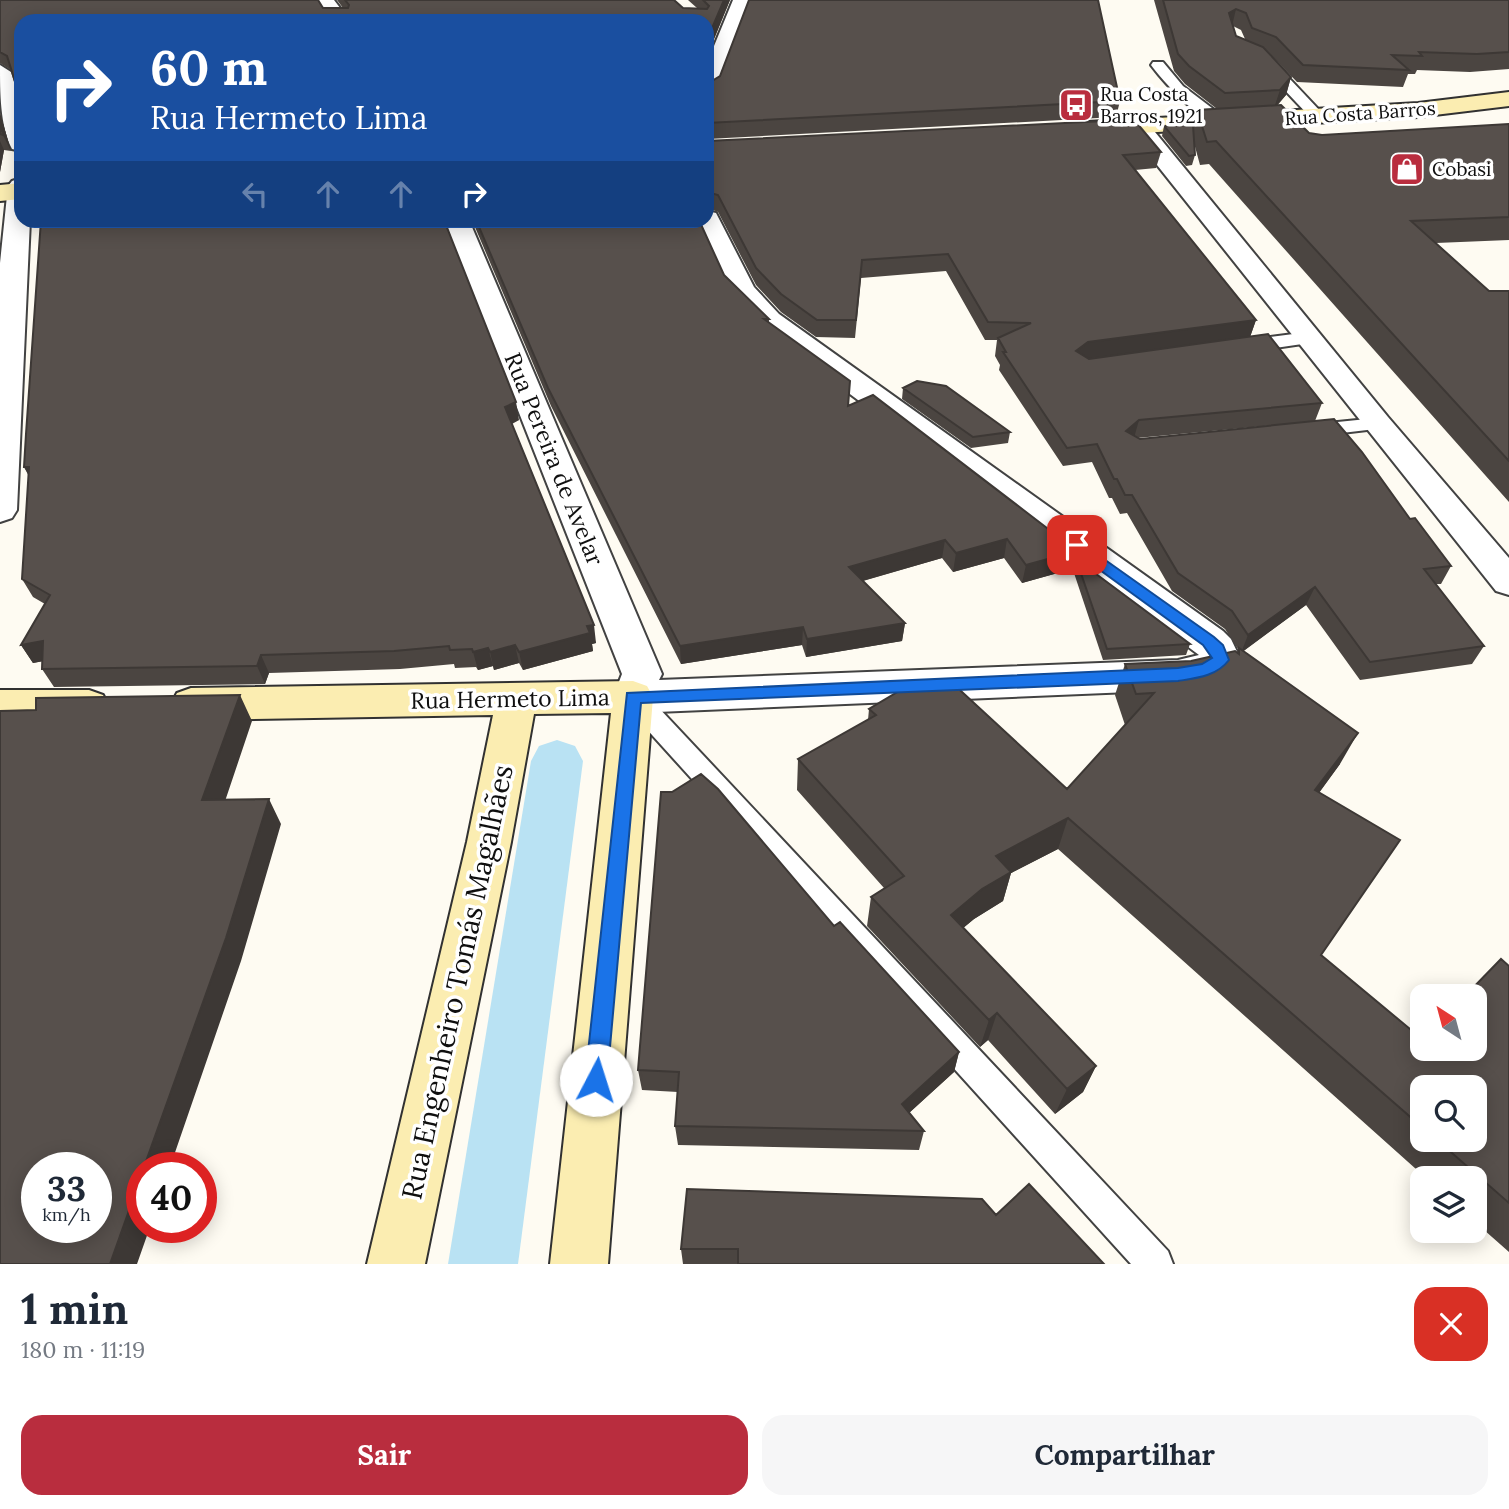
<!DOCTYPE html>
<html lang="pt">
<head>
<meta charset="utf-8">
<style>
  :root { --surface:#fff; --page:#f6f6f7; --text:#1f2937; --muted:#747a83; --accent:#b92d3e }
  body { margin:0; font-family:Lora,serif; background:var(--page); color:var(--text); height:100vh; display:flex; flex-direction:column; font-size:26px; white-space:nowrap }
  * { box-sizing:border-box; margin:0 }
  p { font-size:23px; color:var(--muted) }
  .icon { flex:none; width:38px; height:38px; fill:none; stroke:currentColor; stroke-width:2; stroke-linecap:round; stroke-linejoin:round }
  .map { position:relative; height:1264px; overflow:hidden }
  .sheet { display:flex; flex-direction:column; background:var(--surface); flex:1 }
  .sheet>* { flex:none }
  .hud { position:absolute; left:14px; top:14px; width:700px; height:214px; border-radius:21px; box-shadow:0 4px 18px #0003; background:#1a4fa0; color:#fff; overflow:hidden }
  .needle { width:46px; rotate:324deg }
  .buttons { position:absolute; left:1410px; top:984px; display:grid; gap:14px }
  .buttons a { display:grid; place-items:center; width:77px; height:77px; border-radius:14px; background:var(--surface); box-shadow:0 4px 18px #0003; font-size:35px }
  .speed { position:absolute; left:21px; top:1152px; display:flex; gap:14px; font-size:35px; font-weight:700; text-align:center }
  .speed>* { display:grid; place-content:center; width:91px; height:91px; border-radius:50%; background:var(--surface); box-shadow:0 4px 18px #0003; line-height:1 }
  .speed small { font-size:18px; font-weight:400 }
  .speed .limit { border:10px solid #d22; background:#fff; color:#111 }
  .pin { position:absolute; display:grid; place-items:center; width:60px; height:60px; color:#fff; margin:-30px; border-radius:14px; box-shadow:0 4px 10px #0006 }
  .me { position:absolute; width:77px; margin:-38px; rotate:5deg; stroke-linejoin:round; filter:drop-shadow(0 0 5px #0008) }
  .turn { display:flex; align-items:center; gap:24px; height:147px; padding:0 21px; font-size:32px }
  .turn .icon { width:91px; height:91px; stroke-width:2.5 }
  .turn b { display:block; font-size:49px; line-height:60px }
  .lanes { display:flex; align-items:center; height:66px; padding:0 21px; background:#0003; justify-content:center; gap:35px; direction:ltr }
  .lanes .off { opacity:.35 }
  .round { display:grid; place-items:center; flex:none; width:74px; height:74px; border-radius:21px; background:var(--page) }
  .summary { display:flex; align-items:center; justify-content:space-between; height:119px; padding:0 21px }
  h1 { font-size:42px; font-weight:800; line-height:52px }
  .button { display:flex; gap:14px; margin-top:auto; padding:14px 21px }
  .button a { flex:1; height:80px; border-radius:21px; background:var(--accent); color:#fff; font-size:28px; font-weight:800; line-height:80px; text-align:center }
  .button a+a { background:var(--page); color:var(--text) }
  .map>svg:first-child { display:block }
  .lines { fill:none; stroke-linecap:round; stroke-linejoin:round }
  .canal { fill:#b9e2f3; fill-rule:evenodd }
  .lane-casing { stroke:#424242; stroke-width:4 }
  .street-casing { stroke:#424242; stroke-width:4 }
  .secondary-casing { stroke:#313131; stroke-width:4 }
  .lane { fill:#fff; fill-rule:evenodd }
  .street { fill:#fff; fill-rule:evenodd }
  .secondary { fill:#fbedb1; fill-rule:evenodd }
  .wall { fill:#4b4541; fill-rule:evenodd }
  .shaded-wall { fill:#3d3835 }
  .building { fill:#57504c; stroke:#3d3835; stroke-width:2; fill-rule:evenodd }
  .route { fill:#1a73e8; stroke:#114b97; stroke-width:2 }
  .labels { text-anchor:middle; stroke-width:7; stroke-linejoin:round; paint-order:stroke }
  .far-poi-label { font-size:19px; fill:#0f0f0f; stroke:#fff; text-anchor:start }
  .far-street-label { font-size:19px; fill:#0f0f0f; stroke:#fff }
  .street-label { font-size:23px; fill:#0f0f0f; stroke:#fff }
  .near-street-label { font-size:28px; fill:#0f0f0f; stroke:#fff }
</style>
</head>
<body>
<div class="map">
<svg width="1509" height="1264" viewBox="0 0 1509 1264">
  <rect width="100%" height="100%" fill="#fefbf2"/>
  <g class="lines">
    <path class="canal" d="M557,740L575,746L583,761L518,1264H448L531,761L539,746Z"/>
    <g class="lane-casing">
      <path id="lane" d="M1262,60H1272L1322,113V119H1312L1262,66Z
        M1153,62H1163L1183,86L1225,118V124C1205,129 1163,81 1151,65Z
        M1309,332L1319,338L1316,342L1240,353L1230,347L1240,341Z
        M1377,418L1384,420L1387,424L1384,428L1308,437L1298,431L1308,425Z
        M633,687L642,690L1168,1251L1173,1264H1131L624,704L620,697L624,690Z"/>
    </g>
    <g class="street-casing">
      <path id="street" d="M313,0H334L350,21H329Z
        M733,0H753L718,91L707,98V63Z
        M0,65L11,72L21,105V151L12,149C0,126 0,92 0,65Z
        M1138,119L1146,121L1388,417L1509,558V595L1496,591L1130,131L1126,126L1130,121Z
        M21,178V220H30L17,510L12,518L0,522V263L8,186L12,181Z
        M707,211L716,213L754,287L779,314L1223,631L1231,639L1241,660C1228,684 1203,686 1178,690L633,713L619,708L613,697L622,674L443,220H469L662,674L659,680L1178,660L1199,655L759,326L727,291L695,220H707Z"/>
    </g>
    <g class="secondary-casing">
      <path id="secondary" d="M1509,92V106L1418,117L1087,136L1079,134L1075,129L1079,124L1087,122L1418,103Z
        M21,183V199L0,201V185Z
        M633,681L647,686L653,697L608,1264H550L611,713L534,714L511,842L425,1264H367L467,842L493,715L191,720L177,715L171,704L177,693L191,688Z
        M0,690H89L103,695L109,706L103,717L89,722H0Z"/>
    </g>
    <use href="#lane" class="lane"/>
    <use href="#street" class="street"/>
    <use href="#secondary" class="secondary"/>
  </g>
  <path class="wall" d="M0,0L343,8L337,0H674L683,8H697L688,0H730L707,56V21H21V148L16,136L17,88L11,70L0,63Z
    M1154,0H1509V69L1470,72L1417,70L1415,74H1408L1403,87L1297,82L1269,53L1291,77L1286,95L1277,106L1309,133L1322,135L1509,124V240L1436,243L1489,291H1509V502L1209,164L1200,165L1194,143L1195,155L1192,165L1186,166L1162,136L1164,126L1193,125L1197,110L1217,109L1185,84L1174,71ZM1233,26L1241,30L1245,39L1236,36Z
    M707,84L1120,101L1116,117L707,139Z
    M0,113L11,151L4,150L0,172Z
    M707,141L1161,152L1156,168L1135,170L1256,320L1250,337L1322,403L1315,421L1410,519L1451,566L1441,584H1436L1484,646L1472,664L1360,680L1306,605L1243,651L1340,764L1319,793L1321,955L1422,1039L1509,966V1252L1475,1222V1178H1426L1058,849L1011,873L1003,901L974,919L963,928L1096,1066L1083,1092L1055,1114L988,1040L980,1047L867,926L871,897L884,888L797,790L798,759L868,720L869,709L1067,789L1125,725L1115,695L1125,664L1191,661L1237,652L1238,649L1225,629L1172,591L1127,513L1120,514L1112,498H1109L1092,462L1063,466L999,370L1000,365L995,356L997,340H985L946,271L861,278L855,338L816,337L781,312L756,285L718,212L708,208L707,210ZM1276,425L1140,439L1137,438ZM1423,1087L1475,1139H1423Z
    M472,220H699L724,275L769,319V322L848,406L1077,551L1072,569L1022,583L1004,558L953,572L942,558L863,581L905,623L902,641L806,657L802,645L681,664L551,406Z
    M903,388L1010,432L1008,443L971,448L902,399Z
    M519,420L512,424L596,643L592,644L593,651L523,670L519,663L494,670L493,666L478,670L476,667L455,668L454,664L400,669L269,673L265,684L54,687L42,669L43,661L33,663L21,645L45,604L33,597L22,579L29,475L24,467Z
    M1076,559L1190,644L1186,655L1103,660L1073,570Z
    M834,926L959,1052L954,1072L909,1113L924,1131L919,1150L678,1145L675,1126L678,1092L642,1090L638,1070Z
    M996,1215L1104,1264H683L681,1249Z"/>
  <path class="shaded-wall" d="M724,0H730L707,56V40Z
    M1236,9L1232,26L1229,13Z
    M1291,77L1286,95L1274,108L1280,90Z
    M0,113L11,151L3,135L0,123Z
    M0,141L4,150L0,172Z
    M1256,320L1250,337L1084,359L1076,351L1088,342Z
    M516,402L519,420L508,425L505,407Z
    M1139,420L1134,438L1126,431Z
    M24,467H29L34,486Z
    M1007,539L1004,558L953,572L956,553Z
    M945,540L942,558L848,585L849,567Z
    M1077,551L1072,569L1022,583L1026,565Z
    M1315,587L1306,605L1241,653L1248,635Z
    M905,623L902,641L806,657L807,639Z
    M594,625L596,643L592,644L593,651L523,670L519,652L587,626Z
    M803,627L802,645L681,664L680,646Z
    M43,641L55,659L33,663L21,645Z
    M515,645L519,663L494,670L490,652Z
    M488,648L493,666L478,670L473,652Z
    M261,655L269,673L265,684L257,666Z
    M240,695L252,721L217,825L202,800Z
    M1358,733L1340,764L1298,821L1315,790Z
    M269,799L281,824L241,961L170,1167H144Z
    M1068,818L1058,849L1011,873L1003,901L974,919L944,944L951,915L996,856Z
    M997,1013L988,1040L980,1047L989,1020Z
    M959,1052L954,1072L898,1123L902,1104Z
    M1096,1066L1083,1092L1055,1114L1067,1089Z
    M142,1174V1227H150L137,1264H110Z"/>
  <path class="building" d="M0,0H318L323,8H348L349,5L345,0H674L683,8L707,9L709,6L703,0H724L707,40V21H21V136H16L17,88L7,56L0,52Z
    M749,0H1098L1120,101L707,123V84L720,76Z
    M1163,0H1509V52L1477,54L1419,52L1422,56L1392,55L1409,70L1303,65L1276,37L1252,28L1246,13L1236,9L1229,13L1236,36L1263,47L1291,77L1280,90L1225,93L1189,66L1178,54Z
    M1281,105L1309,133L1322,135L1509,124V217L1411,221L1489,291H1509V461L1216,141L1207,142L1197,110Z
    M1124,120L1136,122L1161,152L1123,155L1256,320L1088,342L1076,351L1089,359L1268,334L1322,403L1139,420L1126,431L1140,439L1334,419L1362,452L1410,519L1415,518L1451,566L1424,569L1484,646L1370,662L1315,587L1248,635L1232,611L1178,573L1132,495H1125L1117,479H1114L1097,444L1067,448L1003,352H1006L998,338L1031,323L988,322L948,254L862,260L856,320H817L781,294L756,268L718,195L707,192V141Z
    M0,123L3,135L0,134Z
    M1193,125L1195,155L1189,156L1164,126Z
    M41,220H444L516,402L505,407L594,625L587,626L590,633L519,652L515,645L490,652L488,648L473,652L472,649L450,650L449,646L394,651L261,655L257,666L42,669L43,641L21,645L50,595L22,579L29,467H24L26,434Z
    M476,220H699L724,275L769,319H764L850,381L848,406L873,395L1077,551L1026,565L1007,539L956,553L945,540L849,567L905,623L807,639L803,627L680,646L548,388Z
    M917,381L946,386L1010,432L973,437L903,388Z
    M1076,559L1190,644L1107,649Z
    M1239,648L1358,733L1315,790L1400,840L1321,955L1422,1039L1423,1038V1048H1475V996H1465L1501,959L1509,966V1203L1436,1139H1475V1087H1423V1128L1068,818L996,856L1011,872L982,889L951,915L1096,1066L1067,1089L997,1013L989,1020L871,897L904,876L798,759L876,715L869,709L916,681L948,679L1067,789L1154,693L1136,694L1125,664L1191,661L1235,651L1239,654Z
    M240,695L202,800L269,799L226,938L144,1167H142V1174L110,1264H0V711L36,710V698ZM37,1167H96V1227H37Z
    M701,774L718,789L834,926L840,922L959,1052L902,1104L924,1131L675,1126L679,1072L638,1070L661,792H672Z
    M1029,1184L1104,1264H738V1249H681L687,1189L982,1199L996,1215Z"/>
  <path class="route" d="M1077,540L1214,637L1223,645L1229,660C1217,676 1197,678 1178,681L641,703L607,1080L604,1088L596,1091L588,1088L585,1080L627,693L1178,668L1202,664L1212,658L1203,645L1071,549V542Z"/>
  <defs>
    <g id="bus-square" transform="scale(1.75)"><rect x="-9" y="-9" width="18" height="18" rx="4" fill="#b92d3e" stroke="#fff"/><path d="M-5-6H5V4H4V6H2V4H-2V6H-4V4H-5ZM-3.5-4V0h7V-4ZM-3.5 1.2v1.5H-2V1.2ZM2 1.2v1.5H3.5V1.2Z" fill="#fff"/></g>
    <g id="shop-square" transform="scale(1.75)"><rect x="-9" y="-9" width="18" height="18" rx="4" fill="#b92d3e" stroke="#fff"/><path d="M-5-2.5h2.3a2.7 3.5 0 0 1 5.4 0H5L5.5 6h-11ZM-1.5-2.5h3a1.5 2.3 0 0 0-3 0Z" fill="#fff"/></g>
  </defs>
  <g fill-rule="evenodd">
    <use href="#bus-square" x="1076" y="105"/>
    <use href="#shop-square" x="1407" y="169"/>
  </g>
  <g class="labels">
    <g class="far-poi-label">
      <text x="1100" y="101">Rua Costa<tspan x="1100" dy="22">Barros, 1921</tspan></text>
      <text x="1432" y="176">Cobasi</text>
    </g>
    <g class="far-street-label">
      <text transform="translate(1360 113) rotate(-4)" y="7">Rua Costa Barros</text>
    </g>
    <g class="street-label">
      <text transform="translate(554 459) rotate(68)" y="8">Rua Pereira de Avelar</text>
      <text transform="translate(510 699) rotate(-1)" y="8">Rua Hermeto Lima</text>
    </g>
    <g class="near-street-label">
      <text transform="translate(457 982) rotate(-78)" y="10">Rua Engenheiro Tomás Magalhães</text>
    </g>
  </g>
</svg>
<div class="buttons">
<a><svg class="needle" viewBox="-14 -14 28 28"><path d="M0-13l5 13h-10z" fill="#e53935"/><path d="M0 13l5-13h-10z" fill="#747a83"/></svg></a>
<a><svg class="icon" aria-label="search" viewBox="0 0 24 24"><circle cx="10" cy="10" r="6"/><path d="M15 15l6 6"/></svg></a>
<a><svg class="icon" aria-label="layers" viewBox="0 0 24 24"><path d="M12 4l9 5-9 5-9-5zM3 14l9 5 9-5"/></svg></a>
</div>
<div class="speed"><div>33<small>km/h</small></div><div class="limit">40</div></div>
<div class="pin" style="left:1077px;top:545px;background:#d93025"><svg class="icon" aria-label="arrive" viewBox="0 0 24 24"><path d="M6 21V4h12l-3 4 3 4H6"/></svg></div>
<svg class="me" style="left:596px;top:1080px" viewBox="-20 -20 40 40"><circle r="19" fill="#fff"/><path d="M0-13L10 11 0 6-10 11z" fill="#1a73e8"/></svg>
<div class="hud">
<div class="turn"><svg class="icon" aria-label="right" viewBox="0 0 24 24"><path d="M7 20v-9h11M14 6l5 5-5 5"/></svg><div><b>60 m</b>Rua Hermeto Lima</div></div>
<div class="lanes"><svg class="icon off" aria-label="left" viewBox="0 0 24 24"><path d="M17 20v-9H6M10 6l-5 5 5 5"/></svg><svg class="icon off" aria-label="ahead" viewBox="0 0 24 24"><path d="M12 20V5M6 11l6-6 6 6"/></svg><svg class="icon off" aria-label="ahead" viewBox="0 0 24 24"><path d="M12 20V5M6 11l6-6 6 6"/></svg><svg class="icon" aria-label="right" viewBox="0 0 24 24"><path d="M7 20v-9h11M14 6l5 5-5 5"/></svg></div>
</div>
</div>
<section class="sheet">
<div class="summary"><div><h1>1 min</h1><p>180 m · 11:19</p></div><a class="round" style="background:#d93025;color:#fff"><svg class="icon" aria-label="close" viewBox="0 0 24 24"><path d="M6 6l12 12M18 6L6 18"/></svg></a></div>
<div class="button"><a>Sair</a><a>Compartilhar</a></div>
</section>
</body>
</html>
